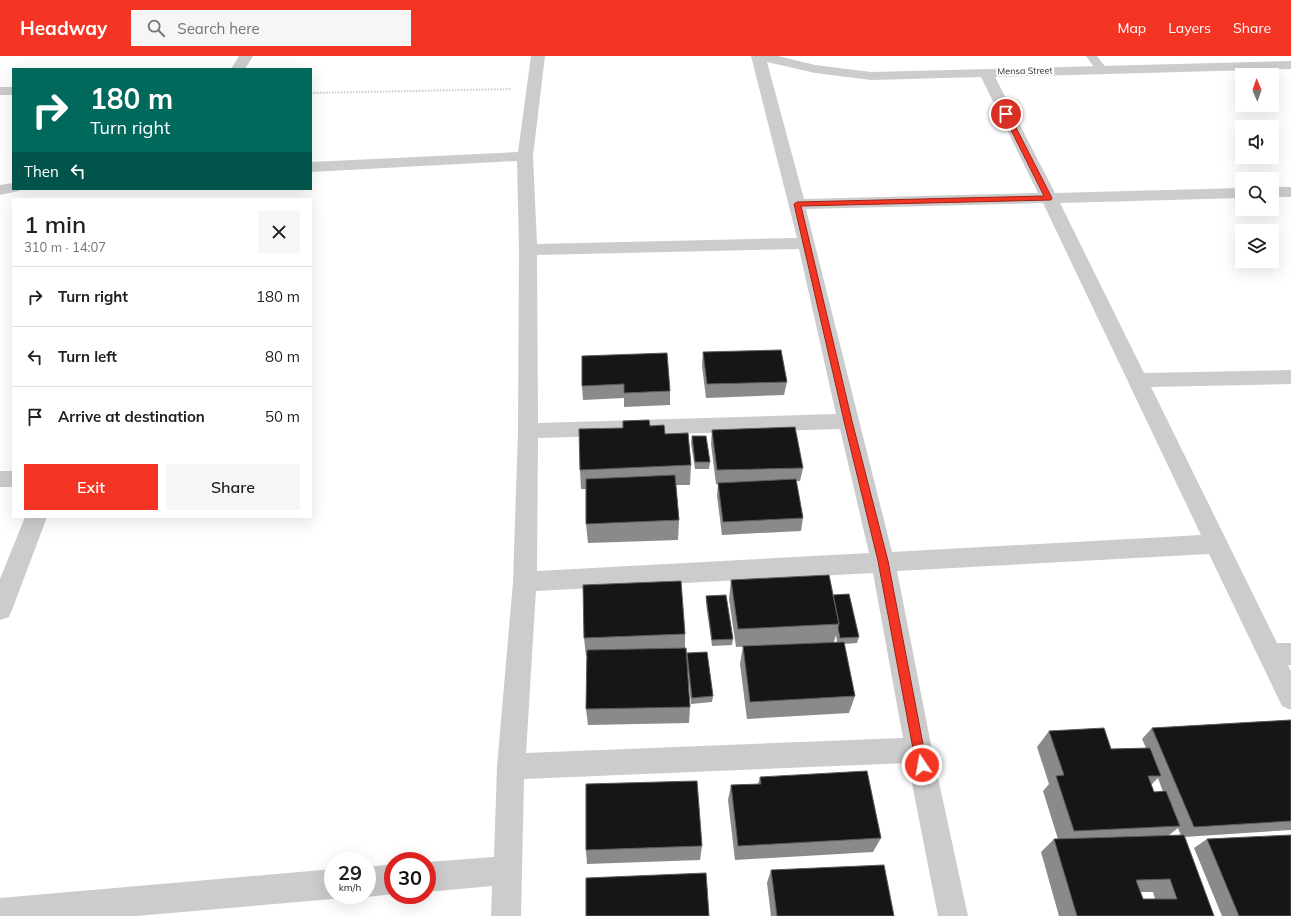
<!DOCTYPE html>
<html lang="en">
<head>
<meta charset="utf-8">
<style>
  :root { --surface:#fff; --page:#f6f6f6; --text:#202124; --muted:#757577; --line:#e0e0e0; --accent:#f43523 }
  body { margin:0; font-family:Mulish,sans-serif; background:var(--page); color:var(--text); height:100vh; display:flex; flex-direction:column; font-size:15px; white-space:nowrap }
  * { box-sizing:border-box; margin:0 }
  p { font-size:13px; color:var(--muted) }
  .icon { flex:none; width:22px; height:22px; fill:none; stroke:currentColor; stroke-width:2; stroke-linecap:round; stroke-linejoin:round }
  .map { position:relative; flex:1; overflow:hidden }
  .panel { position:absolute; left:12px; top:142px; width:300px; height:320px; display:flex; flex-direction:column; background:var(--surface); border-radius:0px; box-shadow:0 4px 16px #0002 }
  .panel>* { flex:none }
  .guide { position:absolute; left:12px; top:12px; width:300px; height:122px; border-radius:0px; box-shadow:0 4px 16px #0002; background:#00695c; color:#fff; overflow:hidden }
  .needle { width:26px; rotate:358deg }
  .tools { position:absolute; left:1235px; top:12px; display:grid; gap:8px }
  .tools a { display:grid; place-items:center; width:44px; height:44px; border-radius:0px; background:var(--surface); box-shadow:0 4px 16px #0002; font-size:20px }
  .speed { position:absolute; left:324px; top:796px; display:flex; gap:8px; font-size:20px; font-weight:700; text-align:center }
  .speed>* { display:grid; place-content:center; width:52px; height:52px; border-radius:50%; background:var(--surface); box-shadow:0 4px 16px #0002; line-height:1 }
  .speed small { font-size:10px; font-weight:400 }
  .speed .limit { border:6px solid #d22; background:#fff; color:#111 }
  .pin { position:absolute; display:grid; place-items:center; width:34px; height:34px; color:#fff; margin:-17px; border:2px solid #fff; border-radius:50%; box-shadow:0 1px 4px #0007 }
  .me { position:absolute; width:44px; margin:-22px; rotate:348deg; stroke-linejoin:round; filter:drop-shadow(0 0 3px #0008) }
  .turn { display:flex; align-items:center; gap:14px; height:84px; padding:0 12px; font-size:18px }
  .turn .icon { width:52px; height:52px; stroke-width:2.5 }
  .turn b { display:block; font-size:28px; line-height:34px }
  .then { display:flex; align-items:center; height:38px; padding:0 12px; background:#0003; gap:8px; font-size:15px }
  .round { display:grid; place-items:center; flex:none; width:42px; height:42px; border-radius:0px; background:var(--page) }
  .headline { display:flex; align-items:center; justify-content:space-between; height:68px; padding:0 12px }
  h1 { font-size:24px; font-weight:600; line-height:30px }
  .primary-button { display:flex; gap:8px; margin-top:auto; padding:8px 12px }
  .primary-button a { flex:1; height:46px; border-radius:0px; background:var(--accent); color:#fff; font-size:16px; font-weight:600; line-height:46px; text-align:center }
  .primary-button a+a { background:var(--page); color:var(--text) }
  ul { padding:0; list-style:none }
  li { display:flex; align-items:center; gap:12px; height:60px; padding:0 12px; border-top:1px solid var(--line) }
  li div { flex:1 }
  li b { display:block; font-size:15px }
  li em { font-style:normal }
  header { display:flex; align-items:center; gap:24px; box-sizing:border-box; height:56px; padding:0 20px; background:var(--accent); color:#fff }
  header strong { font-size:19px }
  nav { display:flex; gap:22px; margin-inline-start:auto; font-size:14px }
  .search { width:280px; height:36px; background:var(--page); display:flex; align-items:center; gap:10px; box-sizing:border-box; padding:0 14px; border-radius:0px; color:var(--muted); font-size:15px }
  .map>svg:first-child { display:block }
  .lines { fill:none; stroke-linecap:round; stroke-linejoin:round }
  .path { stroke:#ccc; stroke-width:2; stroke-dasharray:1.5 1.5; stroke-linecap:butt }
  .service { fill:#ccc; fill-rule:evenodd }
  .minor { fill:#ccc; fill-rule:evenodd }
  .wall { fill:#8a8a8a; fill-rule:evenodd }
  .building { fill:#161616; stroke:#5c5c5c; fill-rule:evenodd }
  .route { fill:#f43523; stroke:#9f2217 }
  .labels { text-anchor:middle; stroke-width:4; stroke-linejoin:round; paint-order:stroke }
  .far-street-label { font-size:9px; fill:#2f2f2f; stroke:#fff }
</style>
</head>
<body>
<header>
<strong>Headway</strong>
<div class="search"><svg class="icon" aria-label="search" viewBox="0 0 24 24"><circle cx="10" cy="10" r="6"/><path d="M15 15l6 6"/></svg>Search here</div>
<nav><a>Map</a><a>Layers</a><a>Share</a></nav>
</header>
<div class="map">
<svg width="1291" height="860" viewBox="0 0 1291 860">
  <rect width="100%" height="100%" fill="#fff"/>
  <g class="lines">
    <path class="path" d="M311,37L512,33"/>
    <path class="service" d="M1086,0H1097L1107,13L1105,15H1097Z"/>
    <path class="minor" d="M239,0H253L245,13H231Z
      M531,0H545L533,100L537,188L797,182L751,0H778L815,9L871,16L1291,5V13L995,21L1055,137L1242,132V142L1060,147L1144,317L1291,314V328L1151,331L1277,587H1291V609H1288L1291,615V654L1282,650L1209,498L897,515L932,694L968,860H938L908,707L524,723L521,860H491L492,830L427,836V806L494,801L497,711L513,526L518,375L519,194L517,105L311,116V106L518,96ZM767,6L815,17L871,24L981,21L1038,137L804,143ZM1043,147L1201,479L892,496L806,153ZM799,193L836,358L538,367L537,199ZM840,373L869,497L537,515L538,382ZM873,517L903,682L526,697L536,535Z
      M0,31H13V39H0Z
      M13,127V133H21L19,135L0,139V129Z
      M1272,131H1291V141H1272Z
      M0,415H13V431H0Z
      M25,461H47L12,554L9,561L0,564V523Z
      M393,808V838L367,841L363,839H367V811Z
      M333,813V839H342L333,843L136,860H0V842Z"/>
  </g>
  <path class="wall" d="M703,296L787,326L784,339L706,342L702,310Z
    M582,300L670,335V349L624,351V342L583,344L582,330Z
    M650,370L665,378L691,409L690,429H676L679,464L678,484L588,487L586,468V433H581L580,414L623,372Z
    M712,374L803,412L800,425H796L803,462L801,475L722,479L717,440L718,428H716L711,388Z
    M692,380L710,406L709,413H695L691,387Z
    M731,524L833,539L859,581L857,587L844,588L855,640L849,657L747,663L740,608L743,590L837,586L836,579L834,586L736,591L729,543Z
    M706,540L733,583L732,589L712,590L706,547Z
    M685,578V592L687,602V597L713,640L712,646L691,648L687,607L690,651L689,667L588,669L586,653L587,600H586L584,582Z
    M1291,664V774L1184,781L1214,860H1059L1041,796L1054,783H1058L1043,735L1049,728L1037,691L1049,675L1111,693L1146,692L1142,683L1152,672ZM1158,722L1163,736H1154L1151,729ZM1178,772L1181,780H1168ZM1140,836H1153L1155,843H1143Z
    M760,721L881,782L873,796L735,804L728,744L731,729L758,728Z
    M1207,783L1291,860H1222L1194,792Z
    M702,790L700,804L587,808L586,794Z
    M771,814L894,860H771L767,827Z"/>
  <path class="building" d="M781,294L787,326L707,328L703,296Z
    M667,297L670,335L624,337V328L582,330V300Z
    M649,364L650,370L664,369L665,378L688,377L691,409L580,414L579,373L623,372V365Z
    M795,371L803,412L717,414L712,374Z
    M692,380H706L710,406H695Z
    M675,419L679,464L586,468V423Z
    M796,423L803,462L723,466L718,427Z
    M829,519L839,568L738,573L731,524Z
    M681,525L685,578L584,582L583,529Z
    M849,538L859,581L840,582L838,572L839,568L833,539Z
    M726,539L733,583L712,584L706,540Z
    M844,586L855,640L750,646L743,590Z
    M686,592L690,651L586,653L587,594Z
    M707,596L713,640L692,642L687,597Z
    M1291,664V765L1194,771L1152,672Z
    M1104,672L1111,693L1150,692L1161,720H1148L1154,736L1166,735L1180,770L1074,775L1056,720L1064,719L1049,675Z
    M867,715L881,782L738,790L731,729L761,728L760,721Z
    M697,725L702,790L586,794V728Z
    M1184,779L1214,860H1077L1054,783ZM1170,823L1177,843H1143L1136,824Z
    M1291,779V860H1239L1207,783Z
    M884,809L894,860H777L771,814Z
    M706,817L709,860H586V822Z"/>
  <path class="route" d="M1006,56L1009,58L1052,142L1051,144L801,150L852,365L888,505L927,709L926,713L922,714L918,713L916,709L878,505L844,365L794,148L797,146L1044,140L1003,58Z"/>
  <g class="labels">
    <g class="far-street-label">
      <text transform="translate(1025 15) rotate(-1)" y="3">Mensa Street</text>
    </g>
  </g>
</svg>
<div class="tools">
<a><svg class="needle" viewBox="-14 -14 28 28"><path d="M0-13l5 13h-10z" fill="#e53935"/><path d="M0 13l5-13h-10z" fill="#757577"/></svg></a>
<a><svg class="icon" aria-label="sound" viewBox="0 0 24 24"><path d="M4 9h4l5-4v14l-5-4H4zM17 9q2 3 0 6"/></svg></a>
<a><svg class="icon" aria-label="search" viewBox="0 0 24 24"><circle cx="10" cy="10" r="6"/><path d="M15 15l6 6"/></svg></a>
<a><svg class="icon" aria-label="layers" viewBox="0 0 24 24"><path d="M12 4l9 5-9 5-9-5zM3 14l9 5 9-5"/></svg></a>
</div>
<div class="speed"><div>29<small>km/h</small></div><div class="limit">30</div></div>
<div class="pin" style="left:1006px;top:58px;background:#d93025"><svg class="icon" aria-label="arrive" viewBox="0 0 24 24"><path d="M6 21V4h12l-3 4 3 4H6"/></svg></div>
<svg class="me" style="left:922px;top:709px" viewBox="-20 -20 40 40"><circle r="17" fill="#f43523" stroke="#fff" stroke-width="3"/><path d="M0-11L8 9 0 5-8 9z" fill="#fff"/></svg>
<div class="guide">
<div class="turn"><svg class="icon" aria-label="right" viewBox="0 0 24 24"><path d="M7 20v-9h11M14 6l5 5-5 5"/></svg><div><b>180 m</b>Turn right</div></div>
<div class="then">Then<svg class="icon" aria-label="left" viewBox="0 0 24 24"><path d="M17 20v-9H6M10 6l-5 5 5 5"/></svg></div>
</div>
<section class="panel">
<div class="headline"><div><h1>1 min</h1><p>310 m · 14:07</p></div><a class="round"><svg class="icon" aria-label="close" viewBox="0 0 24 24"><path d="M6 6l12 12M18 6L6 18"/></svg></a></div>
<ul>
<li><svg class="icon" aria-label="right" viewBox="0 0 24 24"><path d="M7 20v-9h11M14 6l5 5-5 5"/></svg><div><b>Turn right</b></div><em>180 m</em></li>
<li><svg class="icon" aria-label="left" viewBox="0 0 24 24"><path d="M17 20v-9H6M10 6l-5 5 5 5"/></svg><div><b>Turn left</b></div><em>80 m</em></li>
<li><svg class="icon" aria-label="arrive" viewBox="0 0 24 24"><path d="M6 21V4h12l-3 4 3 4H6"/></svg><div><b>Arrive at destination</b></div><em>50 m</em></li>
</ul>
<div class="primary-button"><a>Exit</a><a>Share</a></div>
</section>
</div>
</body>
</html>
